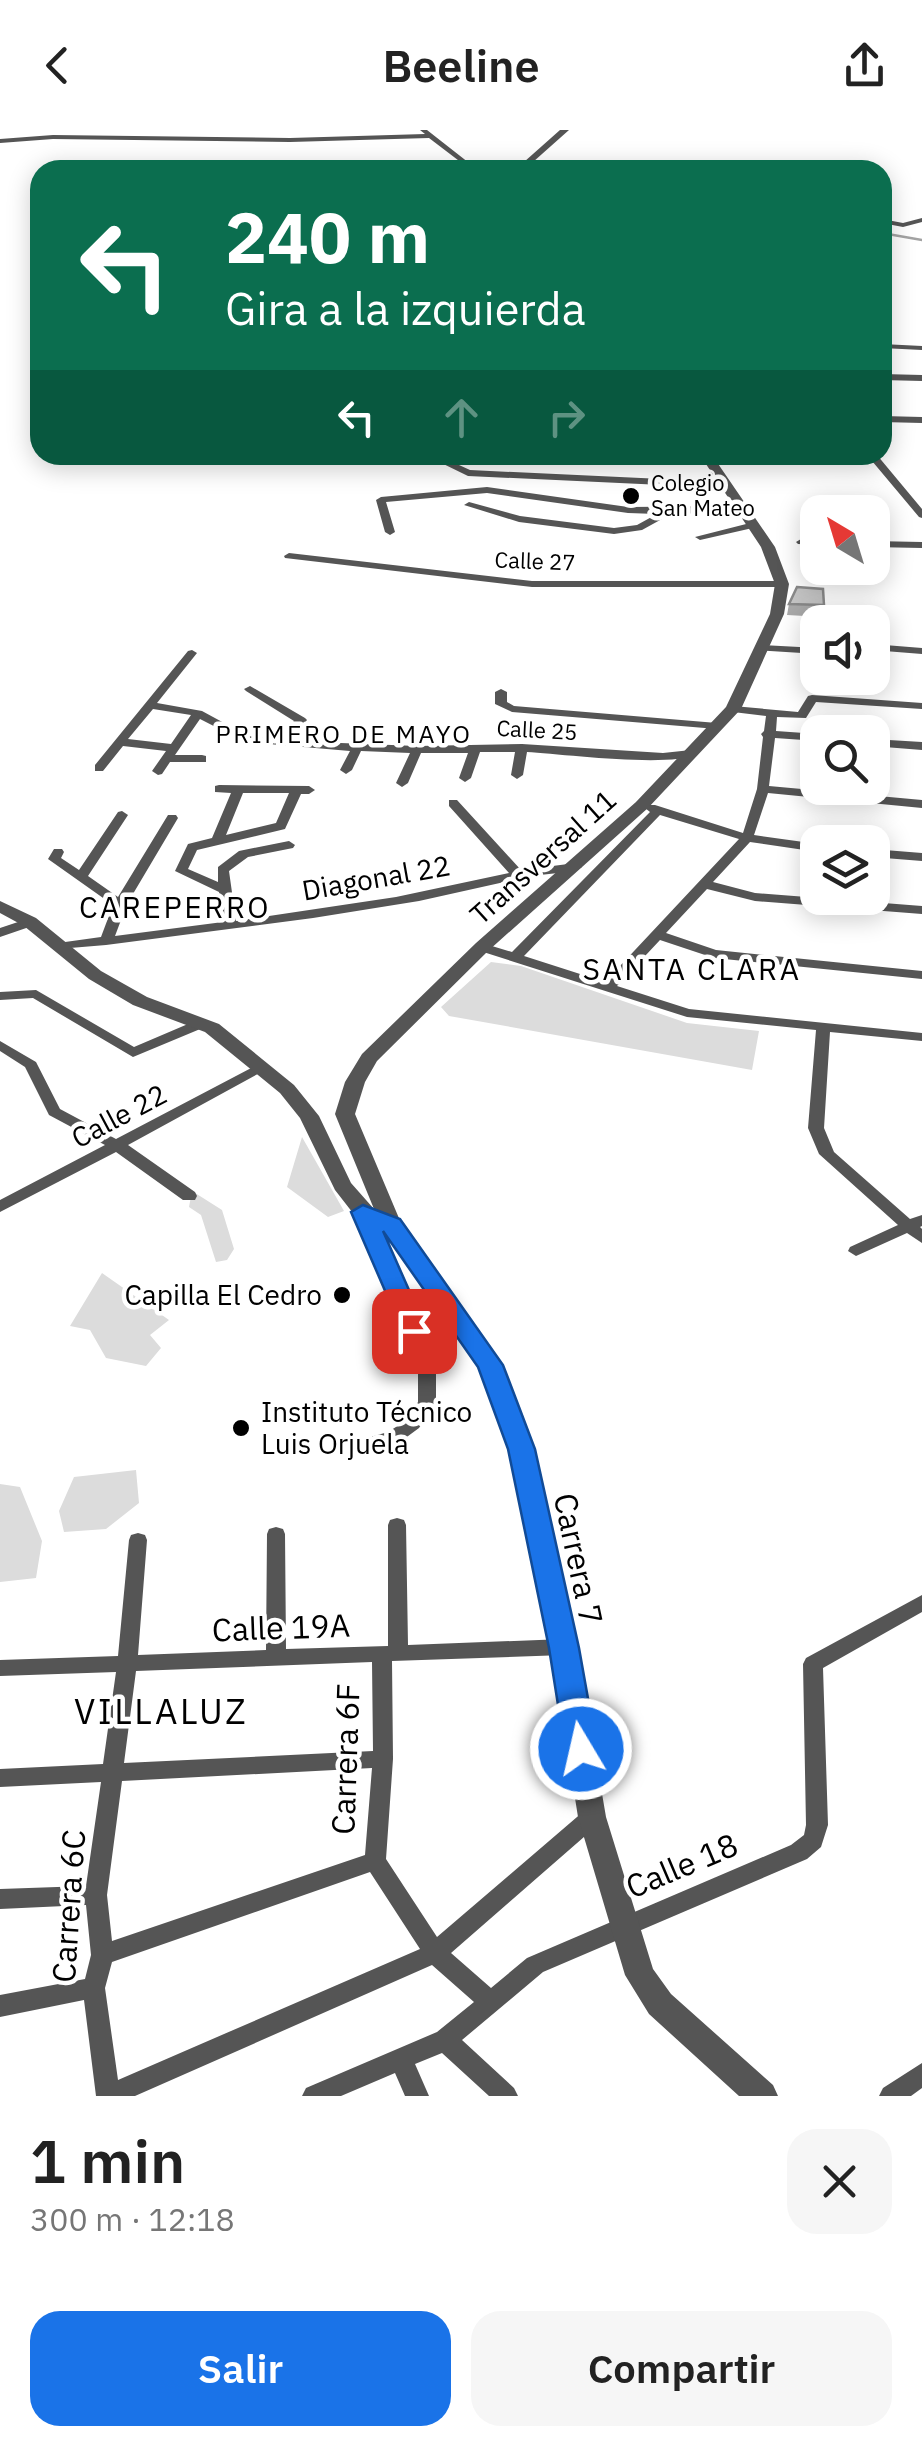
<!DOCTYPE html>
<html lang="es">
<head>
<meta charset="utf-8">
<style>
  :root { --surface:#fff; --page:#f6f6f6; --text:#222; --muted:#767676; --accent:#1a73e8 }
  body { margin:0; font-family:"IBM Plex Sans",sans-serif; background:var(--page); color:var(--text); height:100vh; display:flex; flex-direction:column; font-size:38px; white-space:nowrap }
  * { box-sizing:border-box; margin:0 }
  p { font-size:32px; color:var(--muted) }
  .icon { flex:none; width:55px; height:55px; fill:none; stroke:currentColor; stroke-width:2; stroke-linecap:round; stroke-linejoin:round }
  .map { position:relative; height:1966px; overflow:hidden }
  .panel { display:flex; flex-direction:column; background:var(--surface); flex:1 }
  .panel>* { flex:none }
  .top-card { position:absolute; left:30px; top:30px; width:862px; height:305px; border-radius:30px; box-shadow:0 5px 25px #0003; background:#0b6e4f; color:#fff; overflow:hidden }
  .needle { width:65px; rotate:322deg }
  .tools { position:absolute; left:800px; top:365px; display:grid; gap:20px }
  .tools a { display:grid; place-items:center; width:90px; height:90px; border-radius:20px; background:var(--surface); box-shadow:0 5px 25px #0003; font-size:50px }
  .pin { position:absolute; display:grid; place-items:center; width:85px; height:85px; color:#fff; margin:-42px; border-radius:20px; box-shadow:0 5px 15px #0006 }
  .me { position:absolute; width:110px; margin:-55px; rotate:351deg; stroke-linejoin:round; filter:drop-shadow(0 0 8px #0008) }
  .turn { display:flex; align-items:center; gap:35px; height:210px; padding:0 30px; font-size:45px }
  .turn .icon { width:130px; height:130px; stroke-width:2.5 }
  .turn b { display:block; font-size:70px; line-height:85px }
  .lanes { display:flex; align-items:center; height:95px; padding:0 30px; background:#0003; justify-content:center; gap:50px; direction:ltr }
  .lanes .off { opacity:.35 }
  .round { display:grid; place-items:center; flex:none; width:105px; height:105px; border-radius:30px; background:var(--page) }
  .overview { display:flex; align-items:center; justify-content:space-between; height:170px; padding:0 30px }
  h1 { font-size:60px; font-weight:600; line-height:75px }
  .action { display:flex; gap:20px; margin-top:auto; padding:20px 30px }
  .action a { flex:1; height:115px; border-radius:30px; background:var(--accent); color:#fff; font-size:40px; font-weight:600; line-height:115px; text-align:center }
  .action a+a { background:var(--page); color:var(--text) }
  header { display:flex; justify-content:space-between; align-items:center; height:130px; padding:0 30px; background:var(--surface); font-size:45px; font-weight:600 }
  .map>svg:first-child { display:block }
  .green { fill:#dcdcdc }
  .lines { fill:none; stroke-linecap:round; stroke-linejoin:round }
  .stream { stroke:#a3a3a3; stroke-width:2.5 }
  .minor { fill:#555; fill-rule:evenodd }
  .tertiary { fill:#555; fill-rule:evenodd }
  .wall { fill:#a9a9a9 }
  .building { fill:#c4c4c4; stroke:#898989; stroke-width:2.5 }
  .route { fill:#1a73e8; stroke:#114b97; stroke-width:2.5 }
  .poi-dot { fill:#000; stroke:#fff; stroke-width:4 }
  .labels { text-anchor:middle; stroke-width:9; stroke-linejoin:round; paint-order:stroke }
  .far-poi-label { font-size:22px; fill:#000; stroke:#fff; text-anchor:start }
  .far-street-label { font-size:22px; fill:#000; stroke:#fff }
  .far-neighbourhood-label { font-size:25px; letter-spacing:2.5px; fill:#000; stroke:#fff }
  .street-label { font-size:28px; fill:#000; stroke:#fff }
  .poi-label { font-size:28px; fill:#000; stroke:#fff; text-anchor:end }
  .neighbourhood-label { font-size:30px; letter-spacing:2.5px; fill:#000; stroke:#fff }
  .near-street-label { font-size:32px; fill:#000; stroke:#fff }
  .near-neighbourhood-label { font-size:35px; letter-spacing:2.5px; fill:#000; stroke:#fff }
</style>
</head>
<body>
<header><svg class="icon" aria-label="back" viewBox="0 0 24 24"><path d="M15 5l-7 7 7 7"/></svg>Beeline<svg class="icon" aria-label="share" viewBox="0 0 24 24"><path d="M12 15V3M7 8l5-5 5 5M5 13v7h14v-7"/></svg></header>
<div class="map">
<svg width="922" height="1966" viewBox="0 0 922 1966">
  <rect width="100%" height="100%" fill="#fff"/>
  <path class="green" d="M491,832L521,836L687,893L759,901L752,940L449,886L441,877Z
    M302,1007L344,1081L328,1087L287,1057Z
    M192,1061L222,1080L234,1119L227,1130L216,1132L201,1085L189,1077Z
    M102,1143L169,1190L150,1205L161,1218L146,1236L106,1228L90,1200L70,1196Z
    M136,1340L139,1373L106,1399L64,1402L59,1381L74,1347Z
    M0,1354L20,1357L42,1411L36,1448L0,1452Z"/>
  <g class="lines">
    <path class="stream" d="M882,103L922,110"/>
    <path class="minor" d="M420,0H427L478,40H471L429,8L290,12L53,9L0,13V9L53,5L290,8L425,4Z
      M922,88V92L903,97L882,93V89L903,93Z
      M882,214L922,216V220L882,218Z
      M882,244L922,245V251L882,250Z
      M882,286L922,287V293L882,292Z
      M425,325H437L470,340L726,352L731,355L726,358L468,346Z
      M867,325H877L922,379V388L919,387Z
      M487,357L628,377L743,376L748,379L743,382L671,384L642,400L614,404L519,392L464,375L469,372L520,386L614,398L637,395L657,384L628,383L487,363L386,372L395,402L390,405L385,402L376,370L381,367Z
      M754,392L757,393V397L700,410L695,407Z
      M801,409H818V415L798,414L796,412Z
      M872,411L922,412V418L872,417Z
      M289,423L532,451H782L787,454L782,457H532L285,428L284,426Z
      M872,514L922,518V524L872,520Z
      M760,515L818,518V524L756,520L755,518Z
      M192,520L197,523L157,573L202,581L248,606L278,609L294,591L246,561L244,559L250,556L305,588L307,590L290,611L417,616L522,614L663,623L691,620L697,624C671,638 562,624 527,622L523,645L517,649L511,645L515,622H480L471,648L465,652L459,648L468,623H421L408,653L402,657L396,653L410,623L361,621L352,640L346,644L340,640L350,621L245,612L200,589L175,625H202L206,626V632H170L162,644L158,645L152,641L166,621L123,616L103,641H95V635L188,521ZM153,579L191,585L171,614L128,609Z
      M501,559L507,562V572L514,576L717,593L723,596L717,599L512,582L495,574V562Z
      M812,565L922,573V579L816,572L806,588L777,587L776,601L818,604V611L775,608L769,656L922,670V678L768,663L754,705L818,714V722L750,712L713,752L755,763L922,776V784L755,771L707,759L666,803L716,820L922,841V849L714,828L660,810L617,856L689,879L922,903V911L830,902L824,998L834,1022L910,1089L922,1085V1096L920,1097L922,1099V1113L907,1103L856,1126L848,1121L850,1117L898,1095L819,1024L808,998L816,900L687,887L477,820L475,817L482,813L512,822L650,682L645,678L647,675H655L743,703L757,659L763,607L761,604L764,601L766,586L733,582L727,579L733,576L798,582L808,566ZM660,685L739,709L605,852L524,826Z
      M872,609L922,612V620L872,616Z
      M219,655L309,656L315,660L309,664H301L285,699L197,720L188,739L218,752V737L239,721L289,711L295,715L293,718L248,727L229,741L236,791L396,767L509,743L449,676V670H457L521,740L576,733L582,737L576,741L531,746L419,771L313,788L106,815L58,819L56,816L58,813L101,807L113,775L48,729L54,719H62L64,722L61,728L79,740L118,682L122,681L128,685L88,746L118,767L168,685H176L178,688L127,774L115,806L223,792L219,762L175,741L188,714L212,708L231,663L215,662V656ZM243,663H289L276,693L226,705Z
      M872,719L922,723V731L872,727Z
      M30,788L37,792L35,795L0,807V798Z
      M36,860L134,917L195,891H205L207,894L205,897L133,927L33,868L0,870V862Z
      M0,911L36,932L60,979L116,1009L255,936L260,935L267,939L128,1015L195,1062L197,1066L195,1070H183L116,1022L0,1082V1070L105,1015L49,985L25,937L0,921Z
      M363,1077L371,1082L436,1231V1273L419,1298L400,1312L366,1321L360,1320L357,1315L360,1310L388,1302L407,1290L418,1272V1231L355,1082Z
      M397,1388L404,1390L406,1395L408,1515L564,1509L571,1511L574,1517L571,1523L564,1525L392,1531L393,1629L386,1729L437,1807L584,1681L592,1678L600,1681L603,1687L600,1693L451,1823L491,1858L527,1828L791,1715L804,1705L806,1695L803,1534L806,1528L922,1465V1482L823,1538L828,1695L821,1717L807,1729L543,1842L462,1910L514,1958L518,1966H489L442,1923L415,1934L429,1966H405L395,1943L341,1966H302L306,1958L437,1902L474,1872L432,1835L135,1966H96L84,1870L0,1887V1865L85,1849L91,1825L86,1775L0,1779V1759L86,1756L101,1652L0,1657V1639L103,1634L116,1542L0,1546V1530L118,1526L129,1410L131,1405L138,1403L145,1405L147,1410L138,1525L266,1520L267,1404L269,1399L276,1397L283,1399L285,1404L286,1519L388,1516V1395L390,1390ZM372,1532L373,1621L124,1633L136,1541ZM372,1638L365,1725L112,1811L107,1765L122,1651ZM370,1742L420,1819L118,1950L105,1858L112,1832Z
      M922,1933V1958L911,1966H879L883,1958Z"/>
    <path class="tertiary" d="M560,0H569L524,40H515Z
      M700,325H712L775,417L789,454L784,484L741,579L648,678L488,821L377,931L365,952L355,984L401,1093L502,1235L534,1319L577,1517L606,1687L653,1839L671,1864L773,1955L778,1966H739L649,1884L625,1845L578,1687L551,1517L510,1319L479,1237L383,1099L356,1087L335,1060L300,988L280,963L205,902L133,875L89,849L24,796L0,783V771L36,788L101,841L147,867L219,894L294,955L319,986L351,1053L374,1079L335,984L345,952L362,924L476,813L636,672L726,577L770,484L775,454L761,417Z"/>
  </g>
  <path class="wall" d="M789,474L824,475L823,487L787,485Z"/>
  <path class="building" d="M797,457L823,459L824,475L789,474Z"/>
  <path class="route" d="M363,1075L400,1089L503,1235L535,1319L579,1518L597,1619L592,1628L581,1632L570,1628L565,1619L549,1518L508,1319L478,1237L383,1101L427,1201L423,1207H405L351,1082Z"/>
  <g class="poi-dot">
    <circle cx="631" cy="366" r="10"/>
    <circle cx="342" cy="1165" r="10"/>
    <circle cx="241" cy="1298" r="10"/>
  </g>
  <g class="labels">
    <g class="far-poi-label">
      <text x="651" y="361">Colegio<tspan x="651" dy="25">San Mateo</tspan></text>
    </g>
    <g class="far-street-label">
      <text transform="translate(535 431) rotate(2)" y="8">Calle 27</text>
      <text transform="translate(537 600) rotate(3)" y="8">Calle 25</text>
    </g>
    <g class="far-neighbourhood-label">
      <text x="344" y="613">PRIMERO DE MAYO</text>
    </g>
    <g class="street-label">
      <text transform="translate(543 727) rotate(-42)" y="10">Transversal 11</text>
      <text transform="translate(376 748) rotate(-10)" y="10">Diagonal 22</text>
      <text transform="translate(119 986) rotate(-28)" y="10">Calle 22</text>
    </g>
    <g class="poi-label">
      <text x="322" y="1175">Capilla El Cedro</text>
      <text x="261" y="1292" text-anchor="start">Instituto Técnico<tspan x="261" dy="32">Luis Orjuela</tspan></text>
    </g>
    <g class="neighbourhood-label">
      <text x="175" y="788">CAREPERRO</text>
      <text x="692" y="850">SANTA CLARA</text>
    </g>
    <g class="near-street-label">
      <text transform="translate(578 1429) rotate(78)" y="11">Carrera 7</text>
      <text transform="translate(281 1498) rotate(-2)" y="11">Calle 19A</text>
      <text transform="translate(346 1629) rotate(-88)" y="11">Carrera 6F</text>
      <text transform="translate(682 1736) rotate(-23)" y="11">Calle 18</text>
      <text transform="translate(69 1776) rotate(-86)" y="11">Carrera 6C</text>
    </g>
    <g class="near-neighbourhood-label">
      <text x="161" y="1594">VILLALUZ</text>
    </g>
  </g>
</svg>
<div class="tools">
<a><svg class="needle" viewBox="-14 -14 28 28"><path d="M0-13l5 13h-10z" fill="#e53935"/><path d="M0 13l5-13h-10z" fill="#767676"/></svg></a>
<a><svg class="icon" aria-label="sound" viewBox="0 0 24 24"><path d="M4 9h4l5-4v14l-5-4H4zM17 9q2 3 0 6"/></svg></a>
<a><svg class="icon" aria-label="search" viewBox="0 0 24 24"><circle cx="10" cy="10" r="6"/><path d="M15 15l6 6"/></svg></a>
<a><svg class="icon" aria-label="layers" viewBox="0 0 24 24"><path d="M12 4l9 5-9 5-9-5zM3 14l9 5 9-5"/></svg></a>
</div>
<div class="pin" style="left:414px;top:1201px;background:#d93025"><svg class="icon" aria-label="arrive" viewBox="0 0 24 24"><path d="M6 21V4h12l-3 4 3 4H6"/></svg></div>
<svg class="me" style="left:581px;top:1619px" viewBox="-20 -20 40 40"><circle r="17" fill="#1a73e8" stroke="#fff" stroke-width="3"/><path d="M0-11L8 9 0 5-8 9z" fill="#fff"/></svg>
<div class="top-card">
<div class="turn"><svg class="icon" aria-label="left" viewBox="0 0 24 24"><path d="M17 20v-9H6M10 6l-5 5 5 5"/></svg><div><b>240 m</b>Gira a la izquierda</div></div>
<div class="lanes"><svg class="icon" aria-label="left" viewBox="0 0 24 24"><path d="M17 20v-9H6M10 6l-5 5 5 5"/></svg><svg class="icon off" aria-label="ahead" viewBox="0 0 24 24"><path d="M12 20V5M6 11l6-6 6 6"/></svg><svg class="icon off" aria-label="right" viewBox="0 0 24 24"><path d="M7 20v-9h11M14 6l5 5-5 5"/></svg></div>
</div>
</div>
<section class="panel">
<div class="overview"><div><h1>1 min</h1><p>300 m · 12:18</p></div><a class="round"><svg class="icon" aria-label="close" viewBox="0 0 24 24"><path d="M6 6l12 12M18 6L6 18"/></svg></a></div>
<div class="action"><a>Salir</a><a>Compartir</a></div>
</section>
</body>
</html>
